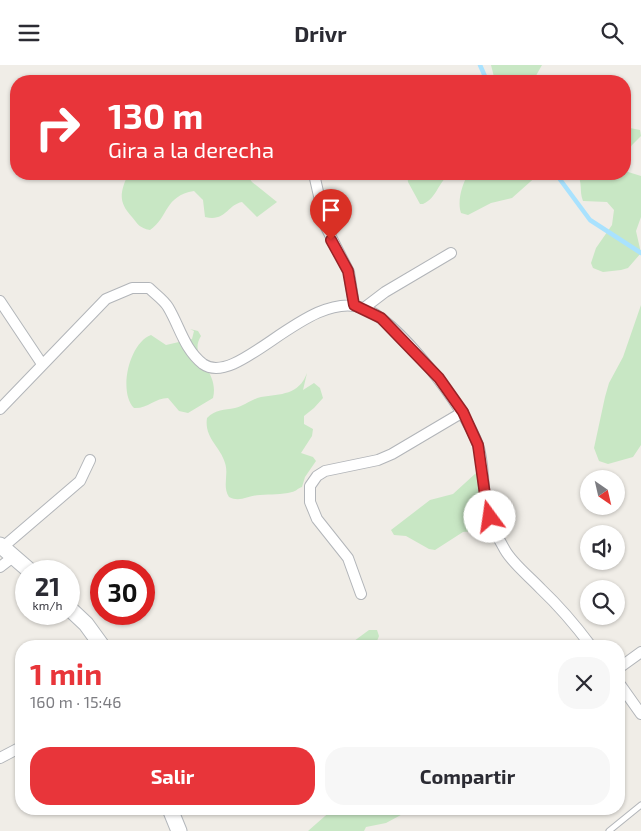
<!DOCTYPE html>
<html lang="es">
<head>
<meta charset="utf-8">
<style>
  :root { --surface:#fff; --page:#f7f7f7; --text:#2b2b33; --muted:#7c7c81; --accent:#e8353a }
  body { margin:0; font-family:"Exo 2",sans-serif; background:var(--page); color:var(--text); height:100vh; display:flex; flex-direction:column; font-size:19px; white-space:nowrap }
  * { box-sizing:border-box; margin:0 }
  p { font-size:16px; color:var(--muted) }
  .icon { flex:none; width:28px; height:28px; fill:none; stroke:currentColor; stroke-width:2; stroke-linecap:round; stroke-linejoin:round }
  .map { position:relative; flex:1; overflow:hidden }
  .panel { position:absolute; left:15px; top:575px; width:610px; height:175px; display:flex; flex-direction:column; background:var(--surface); border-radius:20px; box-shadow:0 1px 4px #0004 }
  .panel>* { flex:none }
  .guide { position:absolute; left:10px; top:10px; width:621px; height:105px; border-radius:20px; box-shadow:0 1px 4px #0004; background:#e8353a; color:#fff; overflow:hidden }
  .needle { width:32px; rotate:146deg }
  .fabs { position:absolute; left:580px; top:405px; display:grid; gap:10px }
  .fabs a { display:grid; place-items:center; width:45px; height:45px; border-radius:50%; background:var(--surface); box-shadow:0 1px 4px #0004; font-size:25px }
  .speed { position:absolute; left:15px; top:495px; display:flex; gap:10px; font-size:25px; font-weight:700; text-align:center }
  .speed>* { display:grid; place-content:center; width:65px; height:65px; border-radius:50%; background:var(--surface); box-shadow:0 1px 4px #0004; line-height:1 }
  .speed small { font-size:12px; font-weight:400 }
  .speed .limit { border:8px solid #d22; background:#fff; color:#111 }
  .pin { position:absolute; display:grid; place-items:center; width:42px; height:42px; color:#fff; margin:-51px -21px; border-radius:50% 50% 50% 0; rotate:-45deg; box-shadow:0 0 5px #0007 }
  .pin .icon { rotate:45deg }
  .me { position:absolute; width:55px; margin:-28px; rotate:346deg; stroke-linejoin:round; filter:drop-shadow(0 0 4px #0008) }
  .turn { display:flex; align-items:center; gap:18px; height:105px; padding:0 15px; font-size:22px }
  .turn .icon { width:65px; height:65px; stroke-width:2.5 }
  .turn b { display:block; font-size:35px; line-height:42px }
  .round { display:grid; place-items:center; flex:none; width:52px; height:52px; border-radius:20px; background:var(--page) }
  .headline { display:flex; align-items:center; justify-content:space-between; height:85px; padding:0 15px }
  h1 { font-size:30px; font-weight:700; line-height:38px; color:var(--accent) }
  .primary-button { display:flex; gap:10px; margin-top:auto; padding:10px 15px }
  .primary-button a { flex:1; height:58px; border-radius:20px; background:var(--accent); color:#fff; font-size:20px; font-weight:700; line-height:58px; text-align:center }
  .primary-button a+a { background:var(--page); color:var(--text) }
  header { display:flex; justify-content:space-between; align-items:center; height:65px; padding:0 15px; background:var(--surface); font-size:22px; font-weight:700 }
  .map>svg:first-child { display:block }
  .green { fill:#c8e7c4 }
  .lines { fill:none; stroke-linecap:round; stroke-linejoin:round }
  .stream { stroke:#a9e2fe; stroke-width:4.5 }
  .lane-casing { stroke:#b2b5b9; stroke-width:7 }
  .street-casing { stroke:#b2b5b9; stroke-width:12 }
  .secondary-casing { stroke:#b3b7bb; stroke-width:17 }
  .lane { stroke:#fff; stroke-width:5 }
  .street { stroke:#fff; stroke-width:10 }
  .secondary { stroke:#fff; stroke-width:15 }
  .route-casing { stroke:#972226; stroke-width:12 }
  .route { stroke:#e8353a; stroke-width:9 }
</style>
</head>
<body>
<header><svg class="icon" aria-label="menu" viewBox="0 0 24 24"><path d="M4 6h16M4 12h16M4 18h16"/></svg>Drivr<svg class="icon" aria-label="search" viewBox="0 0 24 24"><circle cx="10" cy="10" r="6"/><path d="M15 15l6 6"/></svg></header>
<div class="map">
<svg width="641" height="766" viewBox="0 0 641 766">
  <rect width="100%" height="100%" fill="#f0ede7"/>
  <path class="green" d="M491,0H542L533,16H495Z
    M625,62L640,65L641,71L632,80L625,92Z
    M625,106L641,111V152L636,166L641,188L628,203L621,205L603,207L593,203L591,198L596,183L612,160L614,145L607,137L583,136C579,126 583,118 577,109H625Z
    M128,109H246L252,117L277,137L257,152L242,137C227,140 226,157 205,152L203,135L194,126C164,131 169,152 150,165C139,163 138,159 132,152C118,137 120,128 128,109Z
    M407,109H450C438,117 437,133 423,139H420L408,117Z
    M468,109H539L512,133L491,138L468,150L461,148C457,136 462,120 468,109Z
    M641,240V380L633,392L608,399L599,396L594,383L605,332L609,318L623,292Z
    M190,264L198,266L201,271C187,293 220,304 213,333L188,348L179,346L168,333C155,333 147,344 134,343C118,327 129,278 151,270L166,280L192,274L194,266Z
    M307,308L303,325L314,318L320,323L323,333L314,343L304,351V359L313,364L312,371L301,388L313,392L316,396L305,412L302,422C298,423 295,427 292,427C281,430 271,429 260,430C249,430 240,438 229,432C222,421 229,410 225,398C220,381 204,373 207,353C216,344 224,345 235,343C244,341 252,334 261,332C281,329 299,330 307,308Z
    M476,408L479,410L491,464L463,467L435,485L429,484L406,471L394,470L391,465L430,435L453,429Z
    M369,565H377L379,571L375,581H341L354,576Z
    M333,744H412L386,758L366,762L364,766H308Z"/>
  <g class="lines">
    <path class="stream" d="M480,0L487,16
      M556,109L590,155L641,188"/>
    <g class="lane-casing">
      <path id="lane" d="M609,766L641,740"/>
    </g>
    <g class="street-casing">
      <path id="street" d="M314,109L326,162L349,207L354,240
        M0,236L42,299
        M364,243L385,227L451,188
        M0,344L106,234L132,223H149C155,229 164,235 168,242C180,262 184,284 203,299C238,324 308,223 363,243C398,255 466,344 478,380C484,397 482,418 486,436C489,453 496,470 505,485C513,499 530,512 541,524C559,541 576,561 591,581
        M3,482L80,416L90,395
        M0,502L13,492
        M361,529L348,493L317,454L310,437V421L317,411L325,406L378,395L392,389L463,347
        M619,603L641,587
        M619,618L641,649
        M0,693L21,682"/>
    </g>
    <g class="secondary-casing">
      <path id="secondary" d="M0,480L30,506
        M69,543L86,559L102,581
        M170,744L179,766"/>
    </g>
    <use href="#lane" class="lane"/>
    <use href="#street" class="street"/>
    <use href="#secondary" class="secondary"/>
  </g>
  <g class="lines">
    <g class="route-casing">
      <path id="route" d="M331,175L348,206L354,240L381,253L439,313L463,347L478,380L486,437L490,452"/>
    </g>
    <use href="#route" class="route"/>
  </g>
</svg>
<div class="fabs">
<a><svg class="needle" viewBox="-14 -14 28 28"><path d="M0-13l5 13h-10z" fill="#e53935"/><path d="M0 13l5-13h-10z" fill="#7c7c81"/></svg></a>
<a><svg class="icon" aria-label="sound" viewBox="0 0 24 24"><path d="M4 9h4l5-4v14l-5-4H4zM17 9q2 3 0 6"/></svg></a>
<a><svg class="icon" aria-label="search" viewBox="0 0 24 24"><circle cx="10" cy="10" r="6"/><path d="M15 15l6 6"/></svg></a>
</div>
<div class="speed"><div>21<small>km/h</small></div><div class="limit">30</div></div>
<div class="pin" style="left:331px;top:175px;background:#d93025"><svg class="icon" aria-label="arrive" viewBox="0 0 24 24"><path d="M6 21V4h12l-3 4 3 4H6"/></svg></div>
<svg class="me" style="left:490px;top:452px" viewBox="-20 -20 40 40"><circle r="19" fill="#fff"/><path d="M0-13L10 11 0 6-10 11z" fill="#e8353a"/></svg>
<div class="guide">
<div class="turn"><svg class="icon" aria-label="right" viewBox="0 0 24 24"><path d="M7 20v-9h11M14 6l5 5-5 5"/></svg><div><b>130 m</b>Gira a la derecha</div></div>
</div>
<section class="panel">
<div class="headline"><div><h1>1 min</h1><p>160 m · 15:46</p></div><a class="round"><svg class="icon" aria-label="close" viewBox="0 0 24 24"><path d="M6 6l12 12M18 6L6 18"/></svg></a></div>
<div class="primary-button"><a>Salir</a><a>Compartir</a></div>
</section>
</div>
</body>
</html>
